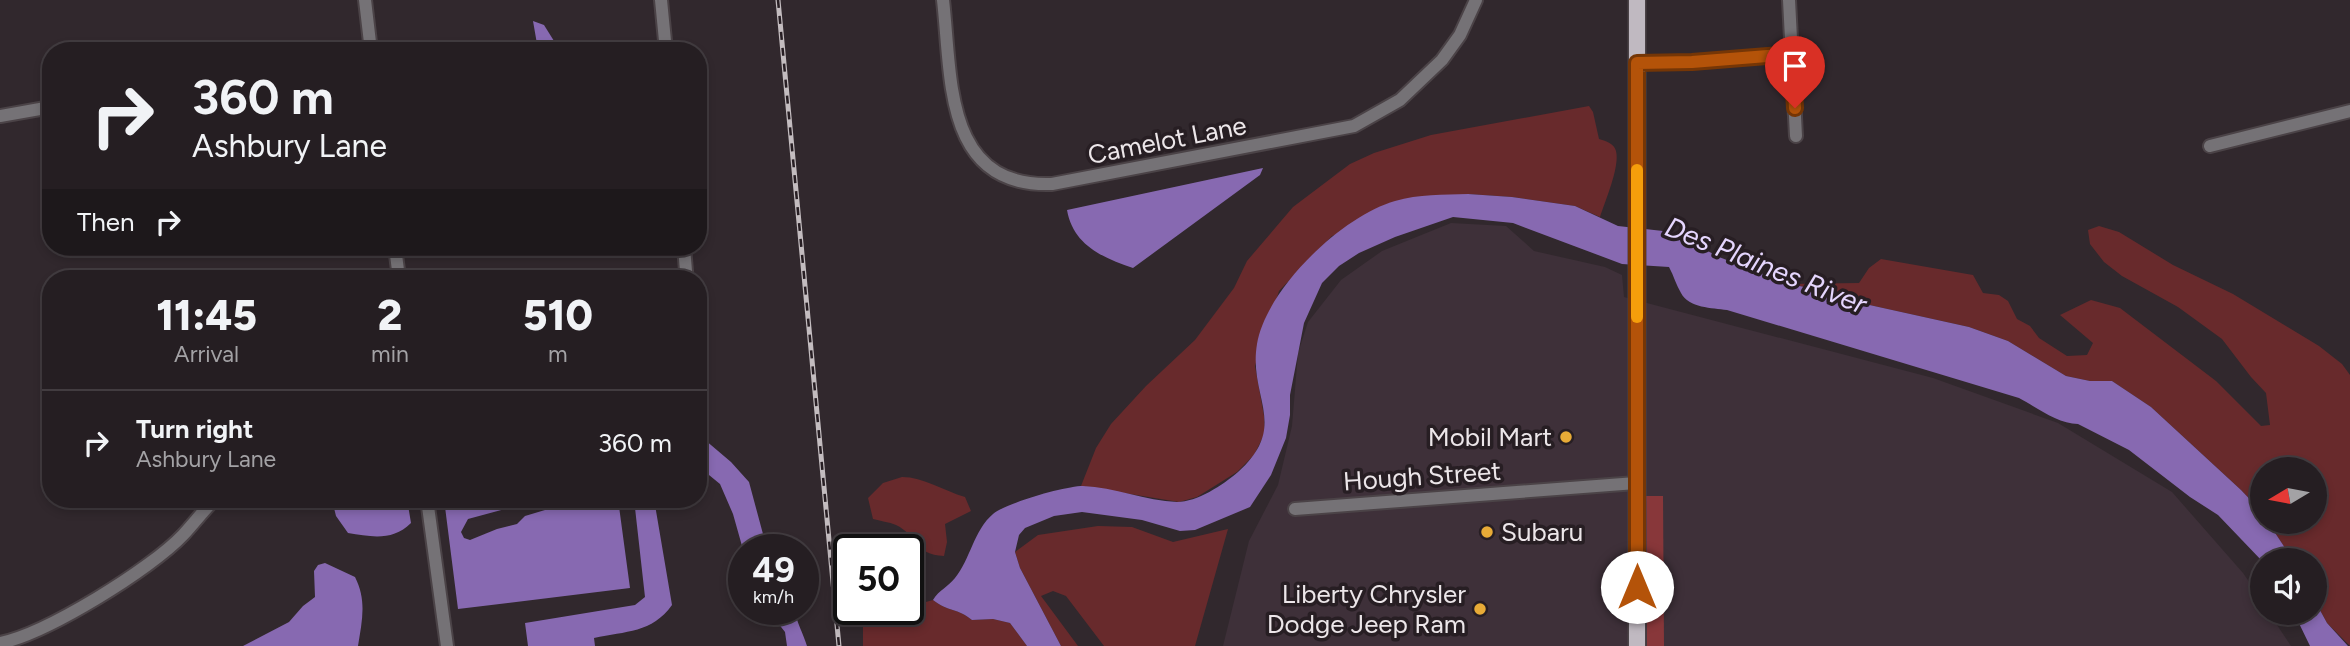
<!DOCTYPE html>
<html lang="en">
<head>
<meta charset="utf-8">
<style>
  :root { --surface:#251e22; --page:#312b2f; --text:#f1f3f6; --muted:#a3a2a5; --line:#423c40 }
  body { margin:0; font-family:Figtree,sans-serif; background:var(--page); color:var(--text); height:100vh; display:flex; flex-direction:column; font-size:26px; white-space:nowrap }
  * { box-sizing:border-box; margin:0 }
  p { font-size:23px; color:var(--muted) }
  .icon { flex:none; width:38px; height:38px; fill:none; stroke:currentColor; stroke-width:2; stroke-linecap:round; stroke-linejoin:round }
  .map { position:relative; flex:1; overflow:hidden }
  .side { position:absolute; left:42px; top:270px; width:665px; height:238px; display:flex; flex-direction:column; background:var(--surface); border-radius:28px; box-shadow:0 4px 10px #0003,0 0 0 2px var(--line) }
  .side>* { flex:none }
  .hud { position:absolute; left:42px; top:42px; width:665px; height:214px; border-radius:28px; box-shadow:0 4px 10px #0003,0 0 0 2px var(--line); background:#251e22; color:var(--text); overflow:hidden }
  .needle { width:46px; rotate:260deg }
  .buttons { position:absolute; left:2250px; top:457px; display:grid; gap:14px }
  .buttons a { display:grid; place-items:center; width:77px; height:77px; border-radius:50%; background:var(--surface); box-shadow:0 4px 10px #0003,0 0 0 2px var(--line); font-size:35px }
  .speed { position:absolute; left:728px; top:534px; display:flex; gap:14px; font-size:35px; font-weight:700; text-align:center }
  .speed>* { display:grid; place-content:center; width:91px; height:91px; border-radius:50%; background:var(--surface); box-shadow:0 4px 10px #0003,0 0 0 2px var(--line); line-height:1 }
  .speed small { font-size:18px; font-weight:400 }
  .speed .limit { border:4px solid #111; border-radius:10px; background:#fff; color:#111 }
  .pin { position:absolute; display:grid; place-items:center; width:60px; height:60px; color:#fff; margin:-72px -30px; border-radius:50% 50% 50% 0; rotate:-45deg; box-shadow:0 0 7px #0007 }
  .pin .icon { rotate:45deg }
  .me { position:absolute; width:77px; margin:-38px; rotate:0deg; stroke-linejoin:round; filter:drop-shadow(0 0 5px #0008) }
  .turn { display:flex; align-items:center; gap:24px; height:147px; padding:0 35px; font-size:32px }
  .turn .icon { width:91px; height:91px; stroke-width:2.5 }
  .turn b { display:block; font-size:49px; line-height:60px }
  .then { display:flex; align-items:center; height:66px; padding:0 35px; background:#0003; gap:14px; font-size:26px }
  .eta { display:flex; justify-content:space-evenly; align-items:center; height:119px; text-align:center }
  .eta b { font-size:42px; font-weight:800; line-height:49px }
  ul { padding:0; list-style:none }
  li { display:flex; align-items:center; gap:21px; height:105px; padding:0 35px; border-top:2px solid var(--line) }
  li div { flex:1 }
  li b { display:block; font-size:26px }
  li em { font-style:normal }
  .map>svg:first-child { display:block }
  .built { fill:#3e3039 }
  .green { fill:#682a2c }
  .forest { fill:#88373a }
  .water { fill:#8769b1 }
  .lines { fill:none; stroke-linecap:round; stroke-linejoin:round }
  .minor-casing { stroke:#4b4347; stroke-width:16 }
  .major-casing { stroke:#4b4347; stroke-width:19 }
  .minor { stroke:#757276; stroke-width:12 }
  .major { stroke:#c0b9c1; stroke-width:16 }
  .rail-casing { stroke:#c3bcbf; stroke-width:5 }
  .rail { stroke:#271e23; stroke-width:2.5; stroke-dasharray:8; stroke-linecap:butt }
  .route-casing { stroke:#753606; stroke-width:18 }
  .route { stroke:#b45309; stroke-width:12 }
  .slow { stroke:#f59e0b; stroke-width:12 }
  .poi-dot { fill:#e8ab37; stroke:#271e23; stroke-width:2.5 }
  .labels { text-anchor:middle; stroke-width:7; stroke-linejoin:round; paint-order:stroke }
  .street-label { font-size:26px; fill:#ece6e9; stroke:#271e23 }
  .poi-label { font-size:26px; fill:#ece6e9; stroke:#271e23; text-anchor:end }
  .water-label { font-size:28px; font-style:italic; fill:#e5d6fe; stroke:#271e23 }
</style>
</head>
<body>
<div class="map">
<svg width="2350" height="646" viewBox="0 0 2350 646">
  <rect width="100%" height="100%" fill="#31282d"/>
  <path class="built" d="M1451,223L1506,226L1534,251L1605,267L1622,275L1624,297L1933,378L2058,423L2172,492L2243,573L2263,602V612L2269,613L2291,646H1223L1249,541L1278,485L1292,426L1298,353L1308,322L1341,280L1382,251Z"/>
  <path class="green" d="M1589,106L1593,112L1599,139C1605,141 1614,143 1616,151C1620,167 1605,201 1600,217L1575,206L1512,197L1468,194L1332,236L1279,291L1255,366L1264,416L1265,433L1254,455L1237,472L1197,497L1179,502L1081,486L1096,448L1111,424L1146,386L1195,340L1234,288L1247,261L1293,207L1350,164L1374,153L1431,135Z
    M2099,226L2119,232L2173,265L2233,294L2319,346L2342,364L2350,375V646L2327,623L2315,601V560H2293L2268,522H2315V469H2263V513L2241,490L2151,407L2112,381H2090L2066,376L2008,341L1969,327L1865,304L1825,291L1789,284L1859,283L1869,268L1881,259L1973,275L1983,293L1999,295L2008,301L2017,319L2030,326L2039,338L2067,356L2087,355L2093,343L2060,315L2091,300L2120,308L2216,381L2261,426L2270,425L2266,393L2251,377L2222,339L2178,307L2122,276L2104,262L2090,244L2088,230Z
    M902,477C923,477 944,491 965,497L971,511L945,524L947,542L944,556C914,555 916,534 896,525C889,522 880,521 873,519L868,498L883,483Z
    M1098,526L1132,527L1173,542L1228,529L1195,646H1104L1066,596L1053,591L1041,596L1078,646H1061L1020,568L1015,552L1038,535Z
    M933,600C948,612 958,608 972,620L993,619L1010,623L1027,646H863V624L891,612L908,609V607Z"/>
  <path class="forest" d="M1646,496H1663L1664,646H1647Z"/>
  <path class="water" d="M533,21L544,25L559,49L575,44L581,47L582,51H541L537,44Z
    M1263,168L1260,175L1133,268C1103,258 1073,245 1067,210Z
    M1468,194L1512,197L1575,206L1618,226L1672,232L1719,257L1789,284L1825,291L1865,304L1969,327L2008,341L2066,376L2090,381H2112L2151,407L2241,490L2263,513V522H2268L2293,560L2263,562L2218,515L2190,497L2129,450L2078,424C2058,424 2036,407 2019,398L1727,310C1712,308 1689,308 1681,293C1676,285 1674,276 1669,267L1622,264L1513,223L1453,217L1395,237L1359,253L1339,266L1322,283L1304,323L1290,395V415L1286,438L1271,475L1250,507L1195,530L1180,531L1142,520L1082,512L1054,516L1025,528L1019,535L1015,552L1020,568L1061,646H1027L1010,623L993,619L972,620C958,608 948,612 933,600C939,590 948,587 955,578C970,560 974,530 993,514C1006,503 1065,486 1083,486C1114,487 1146,501 1177,502C1197,502 1223,485 1238,472C1290,425 1248,398 1257,344C1266,289 1342,216 1395,201C1419,194 1443,195 1468,194Z
    M698,434L731,462L749,482L767,549L744,550V553L733,514L720,484L698,466Z
    M407,499L411,523C393,541 372,537 348,533L336,516L332,500Z
    M444,499H542L468,519L461,532L464,538L470,540L497,529L517,524L525,516L555,507L561,499H618L630,588L458,609Z
    M634,499H654L672,605C652,633 626,631 594,638L595,646H528L525,623L635,605L645,597Z
    M325,563L355,577C367,601 362,621 358,646H243L289,622L303,606L315,597L314,571L318,565Z
    M2315,601L2327,623L2348,646H2310L2294,613L2315,612Z
    M767,609H794C797,623 803,633 807,646H787L785,632Z"/>
  <g class="lines">
    <g class="minor-casing">
      <path id="minor" d="M365,0L371,51
        M661,0L666,51
        M943,0C952,77 943,188 1052,184L1354,126L1400,100L1442,60L1460,35L1476,0
        M1789,0L1796,136
        M1637,63L1692,62L1792,54
        M0,116L51,107
        M2210,146L2350,111
        M395,247L399,278
        M684,247L686,271
        M427,499L447,646
        M1295,509L1636,483
        M0,643C46,634 151,569 183,535C194,523 204,510 215,499"/>
    </g>
    <g class="major-casing">
      <path id="major" d="M1637,0V646"/>
    </g>
    <use href="#minor" class="minor"/>
    <use href="#major" class="major"/>
    <g class="rail-casing">
      <path id="rail" d="M778,0L839,646"/>
    </g>
    <use href="#rail" class="rail"/>
  </g>
  <g class="lines">
    <g class="route-casing">
      <path id="route" d="M1637,587V63L1692,62L1792,54L1795,108"/>
    </g>
    <use href="#route" class="route"/>
    <path class="slow" d="M1637,170V317"/>
  </g>
  <g class="poi-dot">
    <circle cx="1566" cy="437" r="7"/>
    <circle cx="1487" cy="532" r="7"/>
    <circle cx="1480" cy="609" r="7"/>
  </g>
  <g class="labels">
    <g class="street-label">
      <text transform="translate(1167 140) rotate(-11)" y="9">Camelot Lane</text>
      <text transform="translate(1422 476) rotate(-4)" y="9">Hough Street</text>
    </g>
    <g class="poi-label">
      <text x="1552" y="446">Mobil Mart</text>
      <text x="1501" y="541" text-anchor="start">Subaru</text>
      <text x="1466" y="603">Liberty Chrysler<tspan x="1466" dy="30">Dodge Jeep Ram</tspan></text>
    </g>
    <g class="water-label">
      <text transform="translate(1766 265) rotate(22)" y="10">Des Plaines River</text>
    </g>
  </g>
</svg>
<div class="buttons">
<a><svg class="needle" viewBox="-14 -14 28 28"><path d="M0-13l5 13h-10z" fill="#e53935"/><path d="M0 13l5-13h-10z" fill="#a3a2a5"/></svg></a>
<a><svg class="icon" aria-label="sound" viewBox="0 0 24 24"><path d="M4 9h4l5-4v14l-5-4H4zM17 9q2 3 0 6"/></svg></a>
</div>
<div class="speed"><div>49<small>km/h</small></div><div class="limit">50</div></div>
<div class="pin" style="left:1795px;top:108px;background:#d93025"><svg class="icon" aria-label="arrive" viewBox="0 0 24 24"><path d="M6 21V4h12l-3 4 3 4H6"/></svg></div>
<svg class="me" style="left:1637px;top:587px" viewBox="-20 -20 40 40"><circle r="19" fill="#fff"/><path d="M0-13L10 11 0 6-10 11z" fill="#b45309"/></svg>
<div class="hud">
<div class="turn"><svg class="icon" aria-label="right" viewBox="0 0 24 24"><path d="M7 20v-9h11M14 6l5 5-5 5"/></svg><div><b>360 m</b>Ashbury Lane</div></div>
<div class="then">Then<svg class="icon" aria-label="right" viewBox="0 0 24 24"><path d="M7 20v-9h11M14 6l5 5-5 5"/></svg></div>
</div>
<section class="side">
<div class="eta">
<div><b>11:45</b><p>Arrival</p></div>
<div><b>2</b><p>min</p></div>
<div><b>510</b><p>m</p></div>
</div>
<ul>
<li><svg class="icon" aria-label="right" viewBox="0 0 24 24"><path d="M7 20v-9h11M14 6l5 5-5 5"/></svg><div><b>Turn right</b><p>Ashbury Lane</p></div><em>360 m</em></li>
</ul>
</section>
</div>
</body>
</html>
